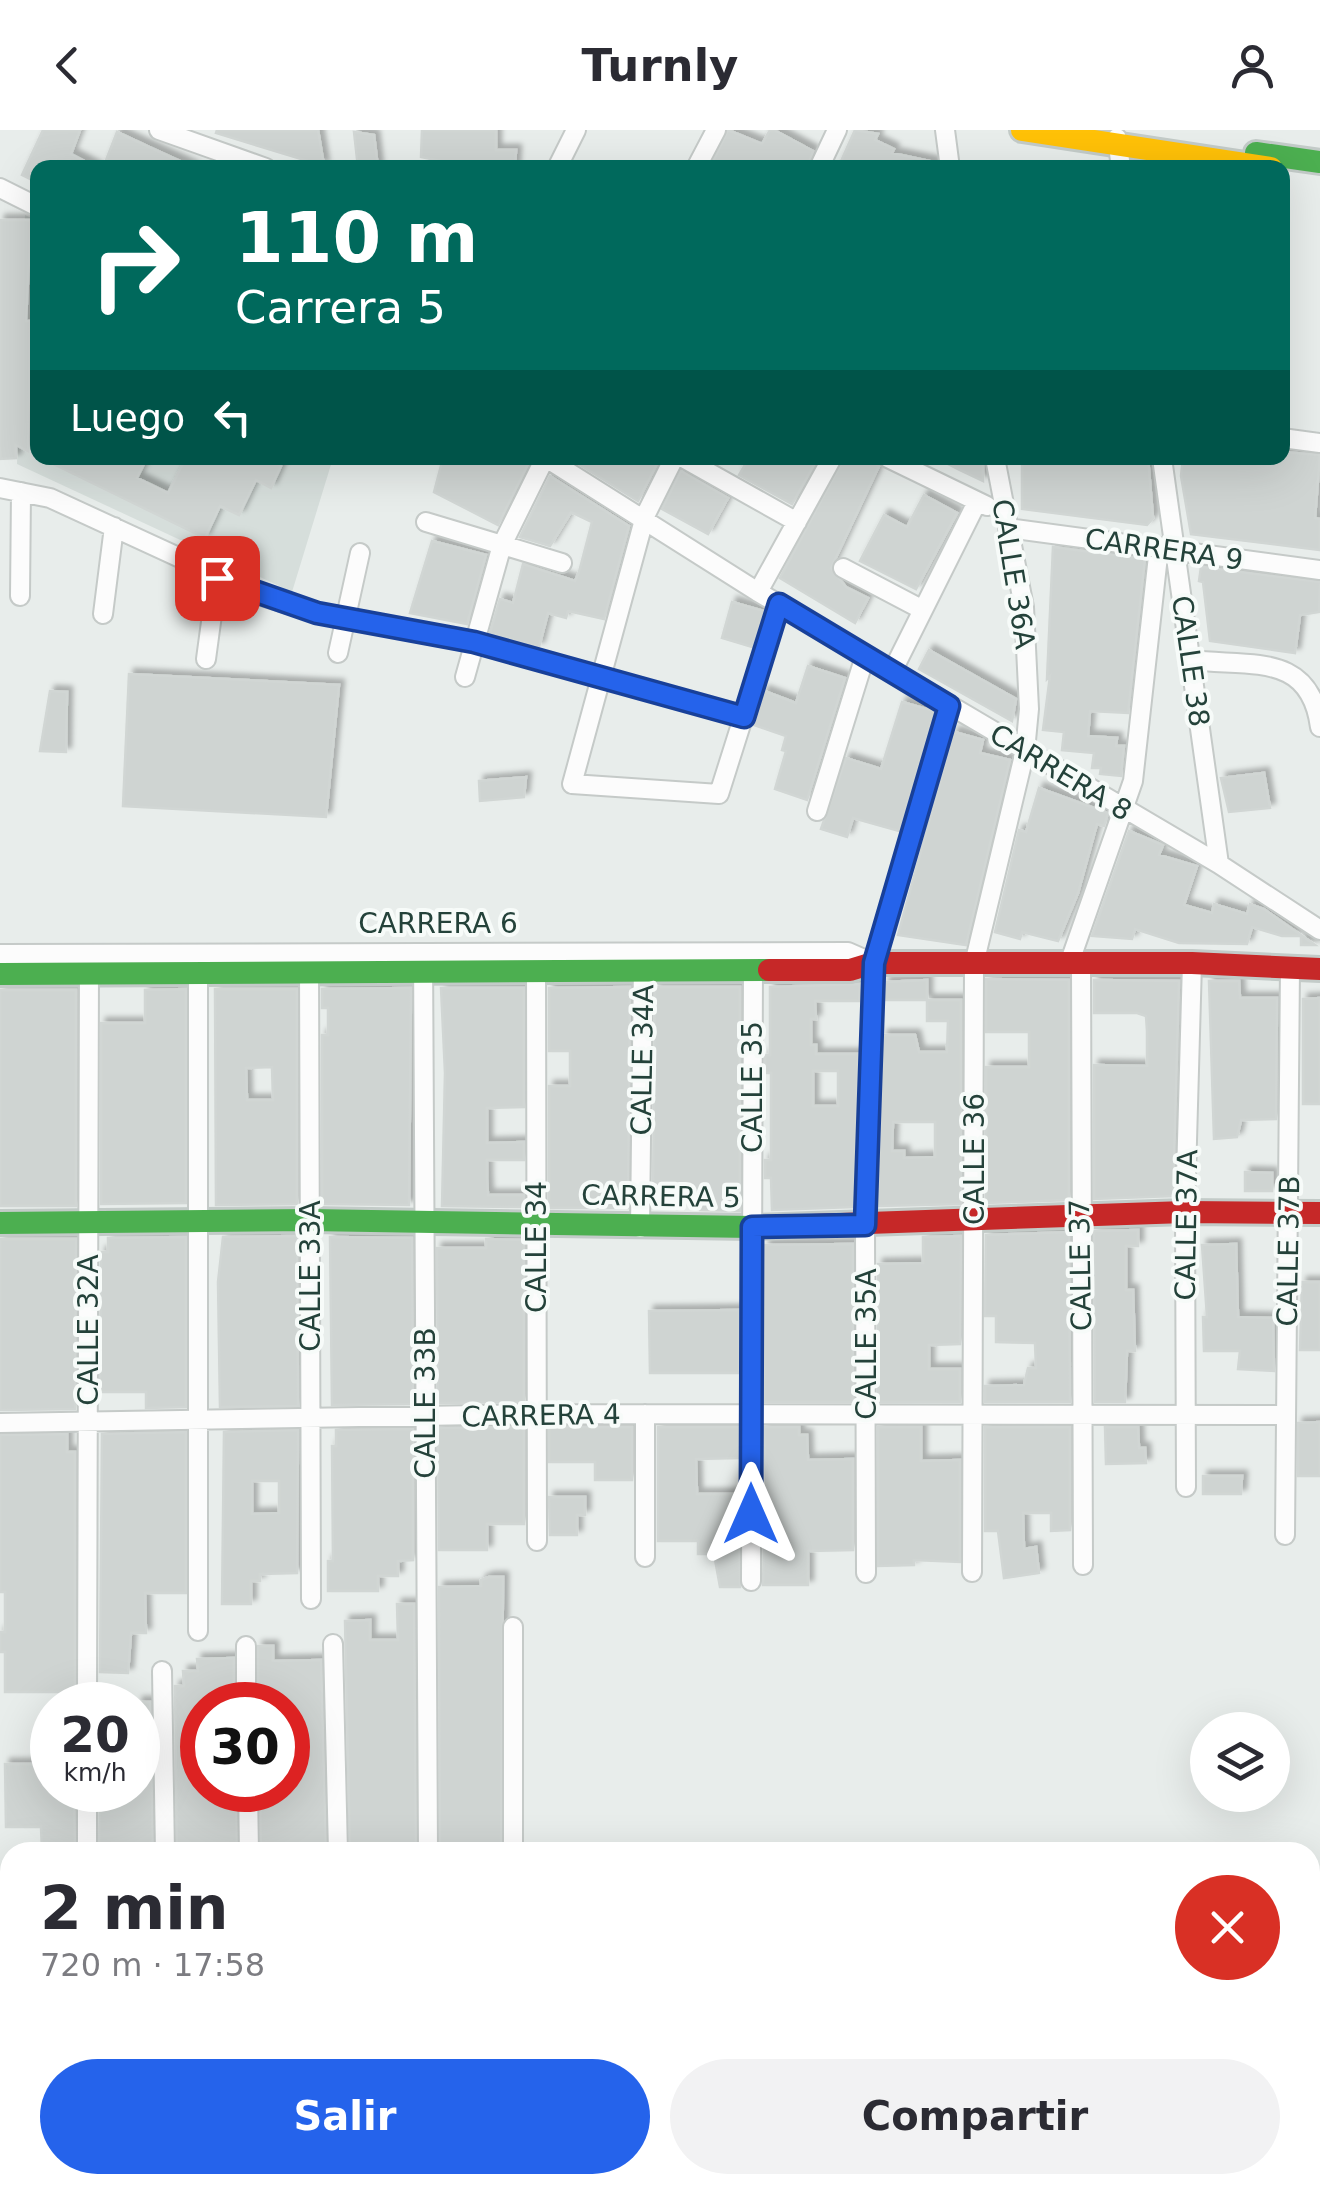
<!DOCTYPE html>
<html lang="es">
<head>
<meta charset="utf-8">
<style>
  :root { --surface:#fff; --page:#f2f2f3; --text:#2b2b33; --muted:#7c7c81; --accent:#2563eb }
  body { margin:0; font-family:"DejaVu Sans",sans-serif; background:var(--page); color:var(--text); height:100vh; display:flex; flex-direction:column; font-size:38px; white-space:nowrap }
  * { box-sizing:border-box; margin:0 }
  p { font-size:32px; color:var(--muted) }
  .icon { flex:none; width:55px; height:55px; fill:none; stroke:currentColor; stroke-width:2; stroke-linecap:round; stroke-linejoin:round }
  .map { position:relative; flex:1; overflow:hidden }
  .side { position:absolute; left:0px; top:1712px; width:1320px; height:352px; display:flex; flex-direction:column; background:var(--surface); border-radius:30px 30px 0 0; box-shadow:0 10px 40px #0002 }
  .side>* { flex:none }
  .guide { position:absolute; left:30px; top:30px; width:1260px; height:305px; border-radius:20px; box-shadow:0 10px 40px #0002; background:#00695c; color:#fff; overflow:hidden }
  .buttons { position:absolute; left:1190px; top:1582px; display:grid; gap:20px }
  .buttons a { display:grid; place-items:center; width:100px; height:100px; border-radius:50%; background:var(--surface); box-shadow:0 10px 40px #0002; font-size:50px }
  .speed { position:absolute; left:30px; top:1552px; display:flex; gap:20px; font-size:50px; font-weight:700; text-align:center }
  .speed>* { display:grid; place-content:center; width:130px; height:130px; border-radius:50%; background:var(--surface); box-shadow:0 10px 40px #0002; line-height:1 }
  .speed small { font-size:25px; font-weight:400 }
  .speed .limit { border:15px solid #d22; background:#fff; color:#111 }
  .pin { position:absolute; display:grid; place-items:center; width:85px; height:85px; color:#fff; margin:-42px; border-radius:20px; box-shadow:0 5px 15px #0006 }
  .me { position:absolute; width:110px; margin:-55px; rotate:0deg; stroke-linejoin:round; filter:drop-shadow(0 0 8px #0008) }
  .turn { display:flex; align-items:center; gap:35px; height:210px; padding:0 40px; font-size:45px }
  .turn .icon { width:130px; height:130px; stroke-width:2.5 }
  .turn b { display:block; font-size:70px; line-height:85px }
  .then { display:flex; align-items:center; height:95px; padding:0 40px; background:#0003; gap:20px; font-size:38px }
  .round { display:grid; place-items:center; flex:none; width:105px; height:105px; border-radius:52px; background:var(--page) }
  .head { display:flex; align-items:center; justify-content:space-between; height:170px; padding:0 40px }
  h1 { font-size:60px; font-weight:700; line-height:75px }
  .cta { display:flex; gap:20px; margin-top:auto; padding:20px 40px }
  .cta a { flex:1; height:115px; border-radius:60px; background:var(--accent); color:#fff; font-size:40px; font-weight:700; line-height:115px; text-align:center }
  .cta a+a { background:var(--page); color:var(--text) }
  header { display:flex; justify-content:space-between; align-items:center; height:130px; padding:0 40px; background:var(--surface); font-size:45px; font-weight:700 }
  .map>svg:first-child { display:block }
  .built { fill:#d6dedb }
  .building { fill:#cfd4d2; stroke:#d1d6d4; stroke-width:2.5; fill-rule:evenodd; filter:url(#shadow) }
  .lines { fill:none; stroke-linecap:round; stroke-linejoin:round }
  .street-casing { stroke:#c5cac8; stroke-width:22 }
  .fast-casing { stroke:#c3cbc8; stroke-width:28 }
  .slow-casing { stroke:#c3cbc8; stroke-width:28 }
  .jam-casing { stroke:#c3cbc8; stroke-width:28 }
  .street { stroke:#fcfcfc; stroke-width:18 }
  .fast { stroke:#4caf50; stroke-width:22 }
  .slow { stroke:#ffc107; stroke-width:22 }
  .jam { stroke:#c62828; stroke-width:22 }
  .route-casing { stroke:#184099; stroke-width:25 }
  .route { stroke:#2563eb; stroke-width:18 }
  .labels { text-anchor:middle; stroke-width:8; stroke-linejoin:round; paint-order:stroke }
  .street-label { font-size:28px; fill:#24423a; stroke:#f7fbf9 }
</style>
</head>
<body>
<header><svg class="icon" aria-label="back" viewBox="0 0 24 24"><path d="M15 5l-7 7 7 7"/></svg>Turnly<svg class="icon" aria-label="person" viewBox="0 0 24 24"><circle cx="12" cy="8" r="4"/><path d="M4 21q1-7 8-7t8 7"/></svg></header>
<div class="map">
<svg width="1320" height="2063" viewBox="0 0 1320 2063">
  <defs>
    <filter id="shadow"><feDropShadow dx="5" dy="-5" stdDeviation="2.5" flood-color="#0004"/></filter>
  </defs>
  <rect width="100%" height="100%" fill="#e8edeb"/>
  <path class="built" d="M25,85L38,91V328H333L292,462L17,334Z"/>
  <path class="building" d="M43,0H80L71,24L98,38H38V53L22,45Z
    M217,0H318L324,36L216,3Z
    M422,0H496V20H516L515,38H475L421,27Z
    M728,0L762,14L770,0H774L813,21L807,38H710Z
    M855,0L878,4L875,10L894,19L892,23L934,32V38H838Z
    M117,2L149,17L195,38H103Z
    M354,2L374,5L378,38H358Z
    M0,90H31L26,191H30L28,321L16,315V328L0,329Z
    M1282,322L1320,325L1315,388L1320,389V420L1191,404L1181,346L1183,328H1282Z
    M41,328H147L137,348L168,363L186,328H265L281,336L271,358L256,350L239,385L220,376L205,408Z
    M443,328L459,333L462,328H531L498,395L434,362Z
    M569,328H660L638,371Z
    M749,328H818L792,374L739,345Z
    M844,328H867L879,336L831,438L846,457L868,468L855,493L780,448Z
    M936,328H983V351L960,340Z
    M1022,328H1148L1153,388L1147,395L1022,379Z
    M681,341L728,368L708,404L662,379Z
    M550,346L629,396L604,489L568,481L566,488L548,483L539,517L490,503L500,469L513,473L523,434L575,451L579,442L592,392L571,382L550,416L520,407Z
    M924,365L957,383L916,459L860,431L884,385L907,397Z
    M432,411L486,425L467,494L410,483Z
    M1053,417L1145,429L1128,583L1090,581L1088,606L1117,608L1116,616H1124L1121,646L1100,644L1101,638H1092L1094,623L1062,620L1064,602L1043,600L1050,546L1047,549Z
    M1201,437L1320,452L1319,482L1300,485L1295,523L1210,511L1203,452L1199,451Z
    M732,472L764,481L752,517L722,508Z
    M929,520L1016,569L1012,591L919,539Z
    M808,536L845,548L807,670L775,659L786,621L782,620L786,606L754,595L764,561L796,573Z
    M129,544L339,555L326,687L123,676Z
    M50,561L67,562L66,622L40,621Z
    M902,572L934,581L899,701L853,688L847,707L821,699L846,628L881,639Z
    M954,602L983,610L980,623L1010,630L966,815L898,805Z
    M1264,643L1270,678L1229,682L1221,648Z
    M526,647L524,667L480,671L479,651Z
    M1039,658L1108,683L1104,696L1097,694L1078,763L1058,811L1022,802L1020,809L995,802L1019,700L1026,702Z
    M1129,701L1163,715L1159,725L1197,736L1184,775L1212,783L1214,774L1247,784L1250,774L1264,779L1315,815H1301V806H1282L1252,797L1247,814L1179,813L1135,799L1132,809L1092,806Z
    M986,849L1069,850V1070L986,1073V937H1029V902H986Z
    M927,850V870H884L885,852Z
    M1094,850L1179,851L1173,1066L1094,1069V935L1147,936V901L1146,886L1137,883H1094Z
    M1209,851H1239L1240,868H1277L1276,989L1241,990L1237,1007L1214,1009Z
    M860,854L859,871H815L816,889H811V915H816V924H858L853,1077L772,1080L771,1048H765V1030H771V943H765V925H770V857ZM813,941H838V976H813Z
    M630,857L628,1078H549V956H570V921H549V858Z
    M655,857H740V1081L700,1080V1064H653Z
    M411,858L409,1075L322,1074V905H328V878H322V859Z
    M441,858H524V977L487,978V1013L524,1012V1030H487V1048L488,1065H524V1077L442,1076L445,943Z
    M186,859V1073L101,1074V893H145V860Z
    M215,859H297V1074L216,1075ZM272,937L273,970H247L246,938Z
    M0,860H76V1076H0Z
    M1320,868V974H1303V869Z
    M927,870H961V1074L878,1076L883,905H915L919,922H947L948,891H927ZM893,992H935V1027L904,1028V1021H892Z
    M1245,1042L1272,1043V1061H1245Z
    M1138,1100V1116H1126V1160H1133L1135,1221H1127L1125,1272H1095L1094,1101Z
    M1069,1102L1070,1272H985V1256L1024,1255L1028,1238H1036L1035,1213L996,1212V1186H985L986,1105Z
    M297,1106L298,1276L220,1277L218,1152L223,1107Z
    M961,1106L960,1214L929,1215V1239H960V1272H878V1134L923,1133V1107Z
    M186,1107V1277L146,1278V1262H100L101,1122H108V1108Z
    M330,1107L412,1108L413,1274L332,1275Z
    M0,1109H76L75,1279L0,1280Z
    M486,1109L524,1110V1272L438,1273L437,1118H486Z
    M853,1114V1272H764L765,1115Z
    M1236,1114L1238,1187L1273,1188L1274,1241L1238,1239L1240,1221H1204L1203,1187H1207L1202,1115Z
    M1302,1152H1320V1220H1300Z
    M739,1180V1243H650L649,1181Z
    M1320,1292V1346H1298V1293Z
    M524,1297V1394H487V1420H439L438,1298Z
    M549,1297H632V1350H595V1332H549Z
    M658,1297H739V1328L696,1329L697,1364H739L740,1457H720L714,1424H698V1411H658Z
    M764,1297H799V1305H807L808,1330L853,1329V1420L808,1421V1455H763L764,1412H768Z
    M878,1297H921V1331L960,1330V1432L914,1430V1435L878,1436Z
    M985,1297H1070V1400L1051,1401V1383H1023L1024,1419L1036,1417L1039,1443L1004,1448L998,1401H985Z
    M1105,1297H1138L1139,1318H1145L1146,1333L1106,1334Z
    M413,1299V1430L398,1431V1446H378V1461H328V1431H333L332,1316H336V1300Z
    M298,1300L297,1443L260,1444V1451H251V1474H222L224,1302ZM252,1351H279V1383L252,1384Z
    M186,1302V1463H145L146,1503H131L128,1543L100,1542L102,1304Z
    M67,1304V1322H75V1562H5V1522H0V1502H5V1462H0V1305Z
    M1203,1346H1242L1241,1364H1203Z
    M549,1367H585V1385H577V1405H550Z
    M489,1447H503L501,1722H440L439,1457L481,1456V1450Z
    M397,1474H414L416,1722H390V1713H359V1722H350L345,1491L370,1490V1510H398Z
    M258,1516H273V1531L321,1530L326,1722H261L260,1660H288V1575H258Z
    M234,1528V1575H202V1660H236L237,1722H177L175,1556H184L183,1541H198L197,1529Z
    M138,1572H150L153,1722H99L100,1660H138Z
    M40,1617H52V1660H74L75,1722H42L41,1697H6L5,1634H40Z"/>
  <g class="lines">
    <g class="street-casing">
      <path id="street" d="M159,0L266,38
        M945,0L950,38
        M1117,8L1121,38
        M557,38L576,0
        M696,38L716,0
        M819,38L837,0
        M0,58L38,77
        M1282,308L1320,313
        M546,328L758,462L1219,734L1320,800
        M674,328L645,386L572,654L719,664L779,474
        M683,328L797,392
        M888,328L987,376
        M1162,328L1219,734
        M0,358L50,368L265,467L317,483L475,512L744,587
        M426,392L562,433
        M1008,398L1320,440
        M843,438L923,480
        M758,462L832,328
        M20,466L21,362
        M103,484L114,397
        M338,523L360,423
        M206,529L217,448
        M1191,530C1252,537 1310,522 1320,597
        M892,542L977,372
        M465,547L502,415L545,328
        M817,681L865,526
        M423,823L428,1722
        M0,824L848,822L873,833
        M536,833L537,1411
        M198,834V1501
        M309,834L311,1469
        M1069,834L1133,651L1159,417
        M1081,835L1083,1435
        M640,1098L643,833
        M645,1284V1427
        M0,1293L536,1284L1285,1285
        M1186,1357L1185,1082L1192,833
        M1285,1405L1290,837
        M972,1442L974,834L1025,621L1029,579L1024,477L995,328
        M866,1443L865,1095L873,833L949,576
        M751,1451L753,833
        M333,1514L338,1722
        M246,1516V1575
        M162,1541L165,1722
        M87,1575L89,835
        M248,1660L249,1722
        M87,1722V1660
        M513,1722V1497
        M6,2003V1777"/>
    </g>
    <g class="fast-casing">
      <path id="fast" d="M1256,23L1320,32
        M0,844L769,840
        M0,1093L310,1090L752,1097"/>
    </g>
    <g class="slow-casing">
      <path id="slow" d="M1022,0L1271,38"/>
    </g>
    <g class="jam-casing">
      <path id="jam" d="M769,840H850L873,833H1192L1320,839
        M752,1097L1185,1082L1320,1083"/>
    </g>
    <use href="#street" class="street"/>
    <use href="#fast" class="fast"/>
    <use href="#slow" class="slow"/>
    <use href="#jam" class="jam"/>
  </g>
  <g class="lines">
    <g class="route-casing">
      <path id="route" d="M217,448L317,483L474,512L744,587L779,474L949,576L874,833L865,1095L752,1097L751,1384"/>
    </g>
    <use href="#route" class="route"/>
  </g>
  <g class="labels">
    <g class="street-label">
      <text transform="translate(1164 419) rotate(8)" y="10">CARRERA 9</text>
      <text transform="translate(1014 444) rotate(81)" y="10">CALLE 36A</text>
      <text transform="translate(1191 531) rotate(82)" y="10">CALLE 38</text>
      <text transform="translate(1061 642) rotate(31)" y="10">CARRERA 8</text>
      <text x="438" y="803">CARRERA 6</text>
      <text transform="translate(642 930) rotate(-89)" y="10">CALLE 34A</text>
      <text transform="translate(752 957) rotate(-90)" y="10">CALLE 35</text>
      <text transform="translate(974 1029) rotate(-90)" y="10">CALLE 36</text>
      <text transform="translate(661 1066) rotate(1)" y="10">CARRERA 5</text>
      <text transform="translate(1186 1095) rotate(-89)" y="10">CALLE 37A</text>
      <text transform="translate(536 1117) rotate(-90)" y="10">CALLE 34</text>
      <text transform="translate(1288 1121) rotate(-89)" y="10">CALLE 37B</text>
      <text transform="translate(1080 1135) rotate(-91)" y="10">CALLE 37</text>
      <text transform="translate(310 1146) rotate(-90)" y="10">CALLE 33A</text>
      <text transform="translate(88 1200) rotate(-90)" y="10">CALLE 32A</text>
      <text transform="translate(866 1214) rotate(-90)" y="10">CALLE 35A</text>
      <text transform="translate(425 1273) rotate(-90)" y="10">CALLE 33B</text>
      <text transform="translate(541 1285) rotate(-1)" y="10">CARRERA 4</text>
    </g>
  </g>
</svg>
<div class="buttons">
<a><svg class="icon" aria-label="layers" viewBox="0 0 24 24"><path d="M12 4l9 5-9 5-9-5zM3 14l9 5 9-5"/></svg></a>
</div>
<div class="speed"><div>20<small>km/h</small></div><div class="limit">30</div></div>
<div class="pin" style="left:217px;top:448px;background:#d93025"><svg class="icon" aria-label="arrive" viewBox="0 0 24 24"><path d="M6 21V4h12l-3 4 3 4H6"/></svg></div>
<svg class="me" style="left:751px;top:1384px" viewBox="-20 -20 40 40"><path d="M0-17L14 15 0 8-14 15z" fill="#2563eb" stroke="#fff" stroke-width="4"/></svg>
<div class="guide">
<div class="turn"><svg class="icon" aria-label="right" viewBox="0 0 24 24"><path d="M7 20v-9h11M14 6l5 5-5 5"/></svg><div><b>110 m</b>Carrera 5</div></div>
<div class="then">Luego<svg class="icon" aria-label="left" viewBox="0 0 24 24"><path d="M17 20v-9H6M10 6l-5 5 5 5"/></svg></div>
</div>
<section class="side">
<div class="head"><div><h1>2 min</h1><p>720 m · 17:58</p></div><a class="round" style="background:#d93025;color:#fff"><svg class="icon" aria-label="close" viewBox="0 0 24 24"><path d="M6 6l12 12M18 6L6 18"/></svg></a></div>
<div class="cta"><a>Salir</a><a>Compartir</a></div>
</section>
</div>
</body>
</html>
